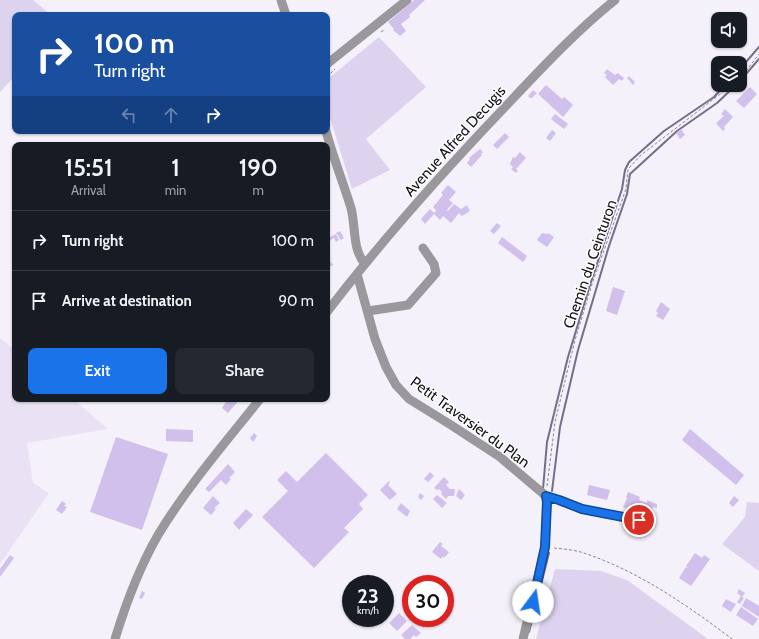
<!DOCTYPE html>
<html lang="en">
<head>
<meta charset="utf-8">
<style>
  :root { --surface:#171b24; --page:#242831; --text:#f1f3f6; --muted:#9ea1a6; --line:#363941; --accent:#1a73e8 }
  body { margin:0; font-family:Cabin,sans-serif; background:var(--page); color:var(--text); height:100vh; display:flex; flex-direction:column; font-size:15px; white-space:nowrap }
  * { box-sizing:border-box; margin:0 }
  p { font-size:13px; color:var(--muted) }
  .icon { flex:none; width:22px; height:22px; fill:none; stroke:currentColor; stroke-width:2; stroke-linecap:round; stroke-linejoin:round }
  .map { position:relative; flex:1; overflow:hidden }
  .drawer { position:absolute; left:12px; top:142px; width:318px; height:260px; display:flex; flex-direction:column; background:var(--surface); border-radius:8px; box-shadow:0 1px 3px #0004 }
  .drawer>* { flex:none }
  .guide { position:absolute; left:12px; top:12px; width:318px; height:122px; border-radius:8px; box-shadow:0 1px 3px #0004; background:#1a4fa0; color:#fff; overflow:hidden }
  .tools { position:absolute; left:711px; top:12px; display:grid; gap:8px }
  .tools a { display:grid; place-items:center; width:36px; height:36px; border-radius:8px; background:var(--surface); box-shadow:0 1px 3px #0004; font-size:20px }
  .speed { position:absolute; left:342px; top:575px; display:flex; gap:8px; font-size:20px; font-weight:700; text-align:center }
  .speed>* { display:grid; place-content:center; width:52px; height:52px; border-radius:50%; background:var(--surface); box-shadow:0 1px 3px #0004; line-height:1 }
  .speed small { font-size:10px; font-weight:400 }
  .speed .limit { border:6px solid #d22; background:#fff; color:#111 }
  .pin { position:absolute; display:grid; place-items:center; width:34px; height:34px; color:#fff; margin:-17px; border:2px solid #fff; border-radius:50%; box-shadow:0 1px 4px #0007 }
  .me { position:absolute; width:44px; margin:-22px; rotate:14deg; stroke-linejoin:round; filter:drop-shadow(0 0 3px #0008) }
  .turn { display:flex; align-items:center; gap:14px; height:84px; padding:0 16px; font-size:18px }
  .turn .icon { width:52px; height:52px; stroke-width:2.5 }
  .turn b { display:block; font-size:28px; line-height:34px }
  .lanes { display:flex; align-items:center; height:38px; padding:0 16px; background:#0003; justify-content:center; gap:20px; direction:ltr }
  .lanes .off { opacity:.35 }
  .eta { display:flex; justify-content:space-evenly; align-items:center; height:68px; text-align:center }
  .eta b { font-size:24px; font-weight:600; line-height:28px }
  .action { display:flex; gap:8px; margin-top:auto; padding:8px 16px }
  .action a { flex:1; height:46px; border-radius:8px; background:var(--accent); color:#fff; font-size:16px; font-weight:600; line-height:46px; text-align:center }
  .action a+a { background:var(--page); color:var(--text) }
  ul { padding:0; list-style:none }
  li { display:flex; align-items:center; gap:12px; height:60px; padding:0 16px; border-top:1px solid var(--line) }
  li div { flex:1 }
  li b { display:block; font-size:15px }
  li em { font-style:normal }
  .map>svg:first-child { display:block }
  .built { fill:#e9e2f4 }
  .green { fill:#ddd3ef }
  .lines { fill:none; stroke-linecap:round; stroke-linejoin:round }
  .stream { stroke:#776c8a; stroke-width:2 }
  .building { fill:#d0c0eb }
  .path { stroke:#89868d; stroke-width:1; stroke-dasharray:3 2; stroke-linecap:butt }
  .minor { stroke:#9a989d; stroke-width:9 }
  .route-casing { stroke:#114b97; stroke-width:10 }
  .route { stroke:#1a73e8; stroke-width:7 }
  .labels { text-anchor:middle; stroke-width:3; stroke-linejoin:round; paint-order:stroke }
  .street-label { font-size:15px; fill:#151317; stroke:#fff }
</style>
</head>
<body>
<div class="map">
<svg width="759" height="639" viewBox="0 0 759 639">
  <rect width="100%" height="100%" fill="#f4f1fb"/>
  <path class="built" d="M0,338L15,350V399H73L108,429L27,443L33,483L49,493L0,564Z"/>
  <path class="green" d="M0,0H33L51,15H15V76L0,92Z
    M379,37L426,87L366,139L390,170L352,189L327,108V82L329,78Z
    M747,502L759,503V571L722,544L745,517Z
    M555,569L601,571L627,580L708,639H536Z"/>
  <g class="lines">
    <path class="stream" d="M740,69L759,47
      M740,81L759,59
      M543,489L547,442L568,357L589,288L622,189L625,170L629,162L664,131L714,97L725,85
      M552,491L560,427L578,350L609,246L627,194L630,174L677,131L717,103L736,85
      M529,632L549,553"/>
  </g>
  <path class="building" d="M414,0H425L409,15L410,17L401,24L406,31L400,36L393,30L394,29L388,22Z
    M607,69L615,75L618,73L624,78L622,81L619,79L613,85L605,77L607,75L604,73Z
    M629,76L635,82L633,85L627,78Z
    M546,85L562,99L564,97L573,105L563,117L538,94Z
    M750,87L757,94L744,108L736,101Z
    M533,90L537,93L532,98H530L528,96Z
    M725,109L733,117L724,127L725,129L723,131L716,123L724,116L721,114Z
    M555,114L568,124L564,129L551,119Z
    M681,129L685,135L680,139L676,133Z
    M552,130L556,133L550,141L546,138Z
    M505,133L509,137L497,149L493,145Z
    M480,149L483,152L481,154L482,155L471,167L467,163L470,159L469,158Z
    M520,152L526,158L516,169L518,171L516,173L511,169L513,167L510,164L513,157L515,158Z
    M448,185L456,192L449,200L453,203L447,210L448,211L454,204L461,209L467,205L470,211L462,216L459,213L451,223L443,216L440,220L434,214L425,224L421,219L430,209L434,213L436,210L433,207L443,195L441,193Z
    M497,223L501,226L494,234L490,231Z
    M340,231L344,238L341,240L336,233Z
    M542,233L547,234L548,233L554,237L547,247L537,240Z
    M336,234L339,240L336,242L334,238L327,242V239Z
    M502,237L527,256L523,262L498,243Z
    M327,256L333,265L327,269Z
    M585,266L590,269L586,275L582,272Z
    M613,287L625,291L617,315L606,311Z
    M661,302L670,309L663,320L656,316L658,313L656,311Z
    M228,399H240L228,413L222,408Z
    M166,429L193,430V442L166,441Z
    M690,429L744,475L736,485L682,440Z
    M254,433L257,436L253,442L250,438Z
    M116,437L168,454L142,530L90,512Z
    M326,453L368,495L359,504L363,509L344,528L349,532L314,568L262,517L288,491L277,480L286,471L297,482Z
    M228,464L235,472L229,478L231,479L226,485L221,480L209,492L205,489Z
    M430,472L434,476L428,482L424,479Z
    M444,477L449,482L446,485L450,489H455L454,496H448L446,499L441,494L442,492L439,489L437,490L434,488Z
    M389,481L390,482L388,485L397,494L390,500L380,490Z
    M589,485L610,490L607,500L587,495Z
    M459,489L465,495L461,500L456,496Z
    M628,492L640,497L639,500L647,503V500L657,504V508L653,507L651,513L653,514L651,519L644,516L645,514L634,510L633,512L623,507L627,498L626,497Z
    M420,493L424,496L421,500L418,497Z
    M437,495L447,503L442,508L433,499Z
    M213,496L220,503L214,508L216,509L211,515L203,508Z
    M734,496L739,500L733,507L729,503Z
    M62,501L66,504L64,506L67,507L62,514L56,510Z
    M401,503L410,511L407,517L397,509Z
    M246,509L253,515L239,530L233,523Z
    M440,542L443,544L441,546L449,552L444,558L443,556L441,559L432,552Z
    M695,553L702,558L704,555L710,559L691,586L679,578L686,567L690,569L686,566Z
    M10,555L14,558L0,577V569Z
    M739,589L745,593L742,597L744,598L740,604L737,602L741,596L737,593Z
    M142,591L145,593L142,599L139,598Z
    M746,598L759,606V617L742,606Z
    M726,599L736,604L731,612L722,606Z
    M409,604L411,605V616L404,612Z
    M741,607L758,619L753,626L736,615Z
    M399,613L407,621L397,631L389,623Z
    M412,625L421,633L416,637L414,635L410,639H405L401,635Z"/>
  <g class="lines">
    <path class="path" d="M381,32L384,30
      M327,77L335,69
      M740,79L759,54
      M547,486L555,422L575,340L593,281L626,189L628,169L641,155L732,85
      M554,548C564,549 575,550 584,553C638,571 687,605 732,639"/>
    <path class="minor" d="M281,0L286,15
      M327,64L407,0
      M326,131C333,157 343,182 351,208C356,227 352,249 365,264
      M357,274L375,339L386,367L396,385L409,399L451,425L500,457L546,496L559,500L582,509L639,520
      M368,311L408,305L436,273L434,264L423,248
      M327,312C382,240 442,173 504,108C540,70 575,32 615,0
      M115,639C126,603 139,568 158,535C187,487 225,443 260,399
      M523,639L545,547L547,502L546,496"/>
  </g>
  <g class="lines">
    <g class="route-casing">
      <path id="route" d="M533,602L545,547L547,502L546,496L559,500L582,509L639,520"/>
    </g>
    <use href="#route" class="route"/>
  </g>
  <g class="labels">
    <g class="street-label">
      <text transform="translate(455 141) rotate(-48)" y="5">Avenue Alfred Decugis</text>
      <text transform="translate(590 264) rotate(-71)" y="5">Chemin du Ceinturon</text>
      <text transform="translate(470 422) rotate(36)" y="5">Petit Traversier du Plan</text>
    </g>
  </g>
</svg>
<div class="tools">
<a><svg class="icon" aria-label="sound" viewBox="0 0 24 24"><path d="M4 9h4l5-4v14l-5-4H4zM17 9q2 3 0 6"/></svg></a>
<a><svg class="icon" aria-label="layers" viewBox="0 0 24 24"><path d="M12 4l9 5-9 5-9-5zM3 14l9 5 9-5"/></svg></a>
</div>
<div class="speed"><div>23<small>km/h</small></div><div class="limit">30</div></div>
<div class="pin" style="left:639px;top:520px;background:#d93025"><svg class="icon" aria-label="arrive" viewBox="0 0 24 24"><path d="M6 21V4h12l-3 4 3 4H6"/></svg></div>
<svg class="me" style="left:533px;top:602px" viewBox="-20 -20 40 40"><circle r="19" fill="#fff"/><path d="M0-13L10 11 0 6-10 11z" fill="#1a73e8"/></svg>
<div class="guide">
<div class="turn"><svg class="icon" aria-label="right" viewBox="0 0 24 24"><path d="M7 20v-9h11M14 6l5 5-5 5"/></svg><div><b>100 m</b>Turn right</div></div>
<div class="lanes"><svg class="icon off" aria-label="left" viewBox="0 0 24 24"><path d="M17 20v-9H6M10 6l-5 5 5 5"/></svg><svg class="icon off" aria-label="ahead" viewBox="0 0 24 24"><path d="M12 20V5M6 11l6-6 6 6"/></svg><svg class="icon" aria-label="right" viewBox="0 0 24 24"><path d="M7 20v-9h11M14 6l5 5-5 5"/></svg></div>
</div>
<section class="drawer">
<div class="eta">
<div><b>15:51</b><p>Arrival</p></div>
<div><b>1</b><p>min</p></div>
<div><b>190</b><p>m</p></div>
</div>
<ul>
<li><svg class="icon" aria-label="right" viewBox="0 0 24 24"><path d="M7 20v-9h11M14 6l5 5-5 5"/></svg><div><b>Turn right</b></div><em>100 m</em></li>
<li><svg class="icon" aria-label="arrive" viewBox="0 0 24 24"><path d="M6 21V4h12l-3 4 3 4H6"/></svg><div><b>Arrive at destination</b></div><em>90 m</em></li>
</ul>
<div class="action"><a>Exit</a><a>Share</a></div>
</section>
</div>
</body>
</html>
